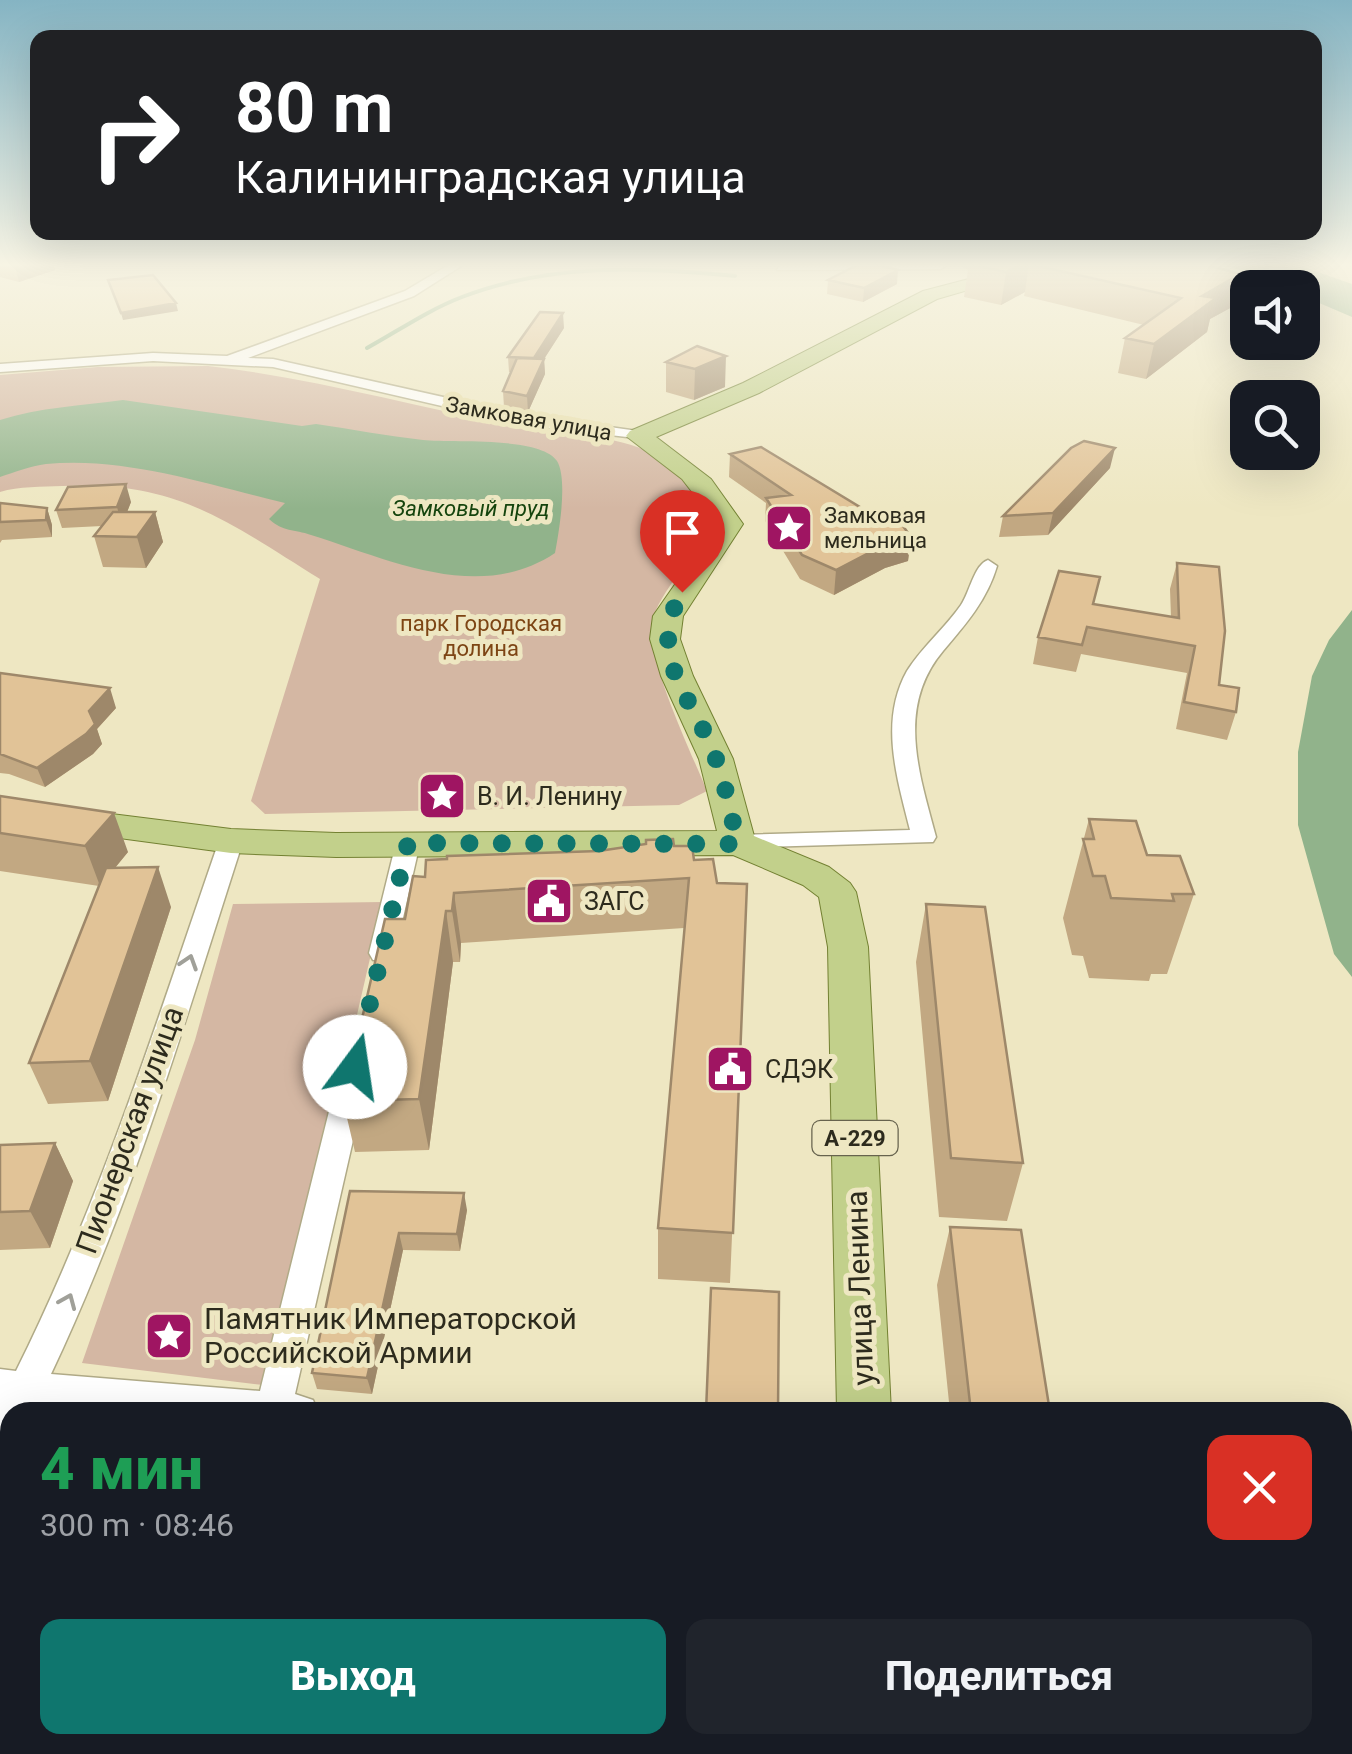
<!DOCTYPE html>
<html lang="ru">
<head>
<meta charset="utf-8">
<style>
  :root { --surface:#171b24; --page:#20242c; --text:#f1f3f6; --muted:#9ea1a6; --accent:#0f766e }
  body { margin:0; font-family:Roboto,sans-serif; background:var(--page); color:var(--text); height:100vh; display:flex; flex-direction:column; font-size:38px; white-space:nowrap }
  * { box-sizing:border-box; margin:0 }
  p { font-size:32px; color:var(--muted) }
  .icon { flex:none; width:55px; height:55px; fill:none; stroke:currentColor; stroke-width:2; stroke-linecap:round; stroke-linejoin:round }
  .map { position:relative; flex:1; overflow:hidden }
  .drawer { position:absolute; left:0px; top:1402px; width:1352px; height:352px; display:flex; flex-direction:column; background:var(--surface); border-radius:30px 30px 0 0; box-shadow:0 10px 40px #0002 }
  .drawer>* { flex:none }
  .hud { position:absolute; left:30px; top:30px; width:1292px; height:210px; border-radius:20px; box-shadow:0 10px 40px #0002; background:#202124; color:#fff; overflow:hidden }
  .tools { position:absolute; left:1230px; top:270px; display:grid; gap:20px }
  .tools a { display:grid; place-items:center; width:90px; height:90px; border-radius:20px; background:var(--surface); box-shadow:0 10px 40px #0002; font-size:50px }
  .pin { position:absolute; display:grid; place-items:center; width:85px; height:85px; color:#fff; margin:-102px -42px; border-radius:50% 50% 50% 0; rotate:-45deg; box-shadow:0 0 10px #0007 }
  .pin .icon { rotate:45deg }
  .me { position:absolute; width:110px; margin:-55px; rotate:14deg; stroke-linejoin:round; filter:drop-shadow(0 0 8px #0008) }
  .turn { display:flex; align-items:center; gap:35px; height:210px; padding:0 40px; font-size:45px }
  .turn .icon { width:130px; height:130px; stroke-width:2.5 }
  .turn b { display:block; font-size:70px; line-height:85px }
  .round { display:grid; place-items:center; flex:none; width:105px; height:105px; border-radius:20px; background:var(--page) }
  .head { display:flex; align-items:center; justify-content:space-between; height:170px; padding:0 40px }
  h1 { font-size:60px; font-weight:800; line-height:75px; color:#1e9e55 }
  .cta { display:flex; gap:20px; margin-top:auto; padding:20px 40px }
  .cta a { flex:1; height:115px; border-radius:20px; background:var(--accent); color:#fff; font-size:40px; font-weight:800; line-height:115px; text-align:center }
  .cta a+a { background:var(--page); color:var(--text) }
  .map>svg:first-child { display:block }
  .green { fill:#d4b7a3 }
  .water { fill:#91b38b }
  .lines { fill:none; stroke-linecap:round; stroke-linejoin:round }
  .stream { stroke:#91b38b; stroke-width:4 }
  .minor-casing { stroke:#b0aa87; stroke-width:3 }
  .primary-casing { stroke:#738132; stroke-width:2 }
  .minor { fill:#fff; fill-rule:evenodd }
  .primary { fill:#c2d08b; fill-rule:evenodd }
  .wall { fill:#c2a882 }
  .shaded-wall { fill:#9e886a }
  .building { fill:#e1c397; stroke:#9e886a; stroke-width:2.5 }
  .oneway { stroke:#a0a099 }
  .route { stroke:#0f766e; stroke-width:18; stroke-dasharray:0 32.4 }
  .labels { text-anchor:middle; stroke-width:10; stroke-linejoin:round; paint-order:stroke }
  .far-street-label { font-size:22px; fill:#2d2b1d; stroke:#eee7c2 }
  .far-water-label { font-size:22px; font-style:italic; fill:#15440d; stroke:#eee7c2 }
  .far-poi-label { font-size:22px; fill:#2d2b1d; stroke:#eee7c2; text-anchor:start }
  .far-park-label { font-size:22px; fill:#7d4514; stroke:#eee7c2 }
  .shield { fill:#eee7c2; stroke:#67634e; stroke-width:2.5 }
  .shield-label { font-size:22px; font-weight:bold; fill:#2d2b1d }
  .poi-label { font-size:25px; fill:#2d2b1d; stroke:#eee7c2; text-anchor:start }
  .near-street-label { font-size:30px; fill:#2d2b1d; stroke:#eee7c2 }
  .near-poi-label { font-size:30px; fill:#2d2b1d; stroke:#eee7c2; text-anchor:start }
</style>
</head>
<body>
<div class="map">
<svg width="1352" height="1754" viewBox="0 0 1352 1754">
  <rect width="100%" height="100%" fill="#eee7c2"/>
  <path class="green" d="M208,366C317,378 422,409 529,428C573,436 622,435 662,458C685,472 701,499 718,520C702,548 657,593 652,623C646,659 692,754 707,791L679,805L265,814L251,801L320,579C228,522 177,480 62,486C42,487 19,486 0,492V375L98,367Z
    M383,902L318,1184L263,1385L82,1363L195,1040L233,904Z"/>
  <path class="water" d="M1221,263H1292L1352,284V317L1303,296L1302,288L1283,287Z
    M123,400L302,426L316,424C351,429 387,436 423,440C450,443 541,436 557,461C568,479 559,532 555,553C479,604 388,559 311,535C294,529 283,532 269,519L285,503C210,485 124,456 46,464C30,466 15,472 0,477V420C40,407 81,406 123,400Z
    M1352,610V977L1334,954L1298,825V752L1312,676L1329,640Z"/>
  <g class="lines">
    <path class="stream" d="M367,348C398,331 428,310 462,297C550,263 643,267 735,276"/>
    <g class="minor-casing">
      <path id="minor" d="M452,263H466L414,296L248,358L273,359L524,415L638,431L646,436L644,439L524,425L273,367L153,361L0,372V364L153,353L227,356L405,291Z
        M781,263H946L947,265L941,269L777,270Z
        M988,560L997,566C987,600 966,624 943,651C896,707 919,773 936,837L933,842L730,848L727,843L739,835L910,830C897,778 879,721 907,671C922,647 945,628 961,605C970,592 974,565 988,560Z
        M231,833L243,841C185,1021 132,1203 51,1374L260,1391L337,1079L342,1071L352,1068L362,1071L367,1079L295,1394L313,1400L318,1412H110L35,1406L32,1412H10V1450L0,1454V1369L16,1371C101,1201 157,1020 219,841Z
        M408,835L420,843L395,953L391,960H373L369,953L396,843Z"/>
    </g>
    <g class="primary-casing">
      <path id="primary" d="M1030,263H1061L937,299L759,393L656,437L711,479L743,524L683,616L680,639L693,676L733,759L754,836L829,867L850,883L856,892L868,947L891,1412H837L828,947L819,897L803,885L733,855L336,857L231,853L0,822V800L231,829L336,833L717,831L699,759L661,676L650,639L653,616L717,524L682,479L626,436L630,431L743,383L923,291Z
        M846,1745H910L912,1754H846Z"/>
    </g>
    <use href="#minor" class="minor"/>
    <use href="#primary" class="primary"/>
  </g>
  <path class="wall" d="M0,263H53L55,270L19,282L0,277Z
    M955,263H1200L1232,307L1210,319L1207,332L1146,379L1118,373L1125,338L1144,325L1024,296L1025,292L1001,305L964,297L968,270Z
    M828,280L897,284L863,302L827,294Z
    M564,328L544,359L545,374L528,412L504,407L503,391L511,372H509L508,357Z
    M697,346L725,387L694,400L666,392V362Z
    M730,454L883,521L911,537L908,561L885,568L834,595L800,579L765,521L766,503L729,477Z
    M1110,468L1048,535L999,537L1003,516Z
    M131,502L127,512H155L163,542L146,568L103,567L94,536L102,526L62,528L56,510Z
    M0,503L47,508L52,525V537L2,540L0,543Z
    M1177,563L1219,685L1236,712L1227,740L1176,729L1187,673L1081,654L1076,672L1033,664L1038,637L1094,604L1171,617L1170,589Z
    M0,673L116,708L97,729L102,744L93,754L45,787L9,774L0,773Z
    M0,796L128,852L115,868L171,907L108,1101L48,1104L29,1063L99,886L0,871Z
    M1089,819L1147,855L1194,894L1167,974H1151L1149,981L1089,978L1083,956L1072,955L1063,918Z
    M674,846L694,860L717,883L747,884L730,1283L658,1279V1228L684,928L461,943L460,962H453L429,1150L355,1152L343,1101L405,919L425,877L599,851Z
    M926,904L1023,1163L1007,1221L939,1217L916,962Z
    M55,1143L73,1181L50,1248L0,1250V1145Z
    M350,1191L467,1210L460,1251L403,1250L372,1394L317,1389L312,1373Z
    M950,1227L1050,1412H950L937,1285Z
    M992,1745H1112L1113,1754H988Z"/>
  <path class="shaded-wall" d="M14,263H53L55,270L19,282Z
    M1024,263H1037L1029,264L1025,292L1001,305L1006,272Z
    M898,270L897,284L863,302L864,288Z
    M1240,274L1232,307L1210,319L1207,332L1146,379L1154,344L1202,296Z
    M176,303L178,311L123,320L121,313Z
    M563,313L564,328L544,359L545,374L528,412L527,396L534,358Z
    M726,356L725,387L694,400L695,369Z
    M1115,448L1110,468L1048,535L1053,513Z
    M126,484L131,502L122,525L117,507Z
    M47,508L52,525V537L46,520Z
    M155,512L163,542L146,568L137,537Z
    M911,537L908,561L885,568L834,595L836,570L888,543Z
    M110,688L116,708L97,729L102,744L93,754L45,787L37,768Z
    M114,813L128,852L100,886L85,846Z
    M158,867L171,907L108,1101L90,1061Z
    M454,893L461,943L460,962L452,911Z
    M446,911L453,962L429,1150L419,1099Z
    M55,1143L73,1181L50,1248L30,1211Z
    M464,1193L467,1210L460,1251L457,1234Z
    M399,1233L403,1250L372,1394L367,1378Z
    M6,1650L10,1655V1745H21L17,1754H0V1664Z"/>
  <path class="building" d="M861,263H870L898,270L864,288L828,280Z
    M972,263H1024L1006,272L969,264Z
    M1032,263H1200L1240,274L1202,296L1216,298L1154,344L1125,338L1181,298L1029,264Z
    M153,275L176,303L121,313L108,280Z
    M540,312L563,313L534,358L508,357Z
    M697,346L726,356L695,369L666,362Z
    M517,358L544,359L527,396L503,391Z
    M1084,441L1115,448L1053,513L1003,516L1071,448Z
    M761,447L883,521L892,511L911,537L888,543L836,570L802,555L766,498L791,495L730,454Z
    M126,484L117,507L56,510L68,487Z
    M0,503L47,508L46,520L0,522Z
    M113,512H155L137,537L94,536Z
    M1177,563L1219,567L1225,631L1219,685L1239,688L1236,712L1184,702L1195,646L1087,627L1082,645L1038,637L1059,571L1100,577L1093,604L1179,618Z
    M0,673L110,688L89,711L95,724L86,734L37,768L0,754Z
    M0,796L114,813L85,846L0,833Z
    M1089,819L1136,821L1147,855L1180,856L1194,894H1172L1174,901L1111,898L1105,876H1093L1083,839H1094Z
    M673,839L674,846H692L694,860L713,859L717,883L747,884L733,1233L658,1228L689,878L454,893L452,911H446L419,1099L343,1101L385,919H405L413,876L425,877L426,860L447,859V856L599,851L646,844V840Z
    M158,867L90,1061L29,1063L106,868Z
    M926,904L985,907L1023,1163L951,1158Z
    M55,1143L30,1211L0,1212V1145Z
    M350,1191L464,1193L457,1234L399,1233L367,1378L312,1373Z
    M950,1227L1021,1230L1050,1412H971Z
    M711,1288L779,1292L778,1412H706Z
    M0,1650H6L0,1664Z
    M0,1669L10,1670L0,1695Z
    M73,1745H778V1754H70Z
    M1008,1745H1112L1113,1754H1009Z"/>
  <defs><path id="oneway-chevron" d="M-2-3.5L2.5 0L-2 3.5" fill="none" stroke-width="1.6" stroke-linecap="round" stroke-linejoin="round" transform="scale(2.5)"/></defs>
  <g class="oneway">
    <use href="#oneway-chevron" transform="translate(189 962) rotate(-72)"/>
    <use href="#oneway-chevron" transform="translate(68 1301) rotate(-67)"/>
  </g>
  <linearGradient id="sky" x2="0" y2="1"><stop stop-color="#85b4c3"/><stop offset="0.52" stop-color="#f7f4e4"/><stop offset="1" stop-color="#f7f4e4" stop-opacity="0"/></linearGradient>
  <rect width="1352" height="509" fill="url(#sky)"/>
  <g class="lines">
    <path class="route" d="M355,1067L408,843L738,844C731,816 726,786 716,759C694,697 644,658 682,592"/>
  </g>
  <defs>
    <g id="sight-square" transform="scale(2.5)"><rect x="-9" y="-9" width="18" height="18" rx="4" fill="#9f1562" stroke="#eee7c2"/><path d="M0-6L1.8-2.2L6-1.7L2.9 1.2L3.7 5.4L0 3.3L-3.7 5.4L-2.9 1.2L-6-1.7L-1.8-2.2Z" fill="#fff"/></g>
    <g id="civic-square" transform="scale(2.5)"><rect x="-9" y="-9" width="18" height="18" rx="4" fill="#9f1562" stroke="#eee7c2"/><path d="M-.6-6.5H3V-4.5H.6V-3L4-1V1h2V6H-6V1h2V-1L-.6-3ZM-1.2 2.5V6h2.4V2.5Z" fill="#fff"/></g>
  </defs>
  <g fill-rule="evenodd">
    <use href="#sight-square" x="789" y="528"/>
    <use href="#sight-square" x="442" y="796"/>
    <use href="#civic-square" x="549" y="901"/>
    <use href="#civic-square" x="730" y="1069"/>
    <use href="#sight-square" x="169" y="1336"/>
  </g>
  <g class="labels">
    <g class="far-street-label">
      <text transform="translate(529 418) rotate(10)" y="8">Замковая улица</text>
    </g>
    <g class="far-water-label">
      <text x="471" y="516">Замковый пруд</text>
    </g>
    <g class="far-poi-label">
      <text x="824" y="523">Замковая<tspan x="824" dy="25">мельница</tspan></text>
    </g>
    <g class="far-park-label">
      <text x="481" y="631">парк Городская<tspan x="481" dy="25">долина</tspan></text>
    </g>
    <rect class="shield" x="812.5" y="1121" width="85" height="34" rx="8"/>
    <g class="shield-label">
      <text x="855" y="1146">А-229</text>
    </g>
    <g class="poi-label">
      <text x="477" y="805">В. И. Ленину</text>
      <text x="584" y="910">ЗАГС</text>
      <text x="765" y="1078">СДЭК</text>
    </g>
    <g class="near-street-label">
      <text transform="translate(130 1130) rotate(-70)" y="10">Пионерская улица</text>
      <text transform="translate(860 1288) rotate(-92)" y="10">улица Ленина</text>
    </g>
    <g class="near-poi-label">
      <text x="204" y="1329">Памятник Императорской<tspan x="204" dy="34">Российской Армии</tspan></text>
    </g>
  </g>
</svg>
<div class="tools">
<a><svg class="icon" aria-label="sound" viewBox="0 0 24 24"><path d="M4 9h4l5-4v14l-5-4H4zM17 9q2 3 0 6"/></svg></a>
<a><svg class="icon" aria-label="search" viewBox="0 0 24 24"><circle cx="10" cy="10" r="6"/><path d="M15 15l6 6"/></svg></a>
</div>
<div class="pin" style="left:682px;top:592px;background:#d93025"><svg class="icon" aria-label="arrive" viewBox="0 0 24 24"><path d="M6 21V4h12l-3 4 3 4H6"/></svg></div>
<svg class="me" style="left:355px;top:1067px" viewBox="-20 -20 40 40"><circle r="19" fill="#fff"/><path d="M0-13L10 11 0 6-10 11z" fill="#0f766e"/></svg>
<div class="hud">
<div class="turn"><svg class="icon" aria-label="right" viewBox="0 0 24 24"><path d="M7 20v-9h11M14 6l5 5-5 5"/></svg><div><b>80 m</b>Калининградская улица</div></div>
</div>
<section class="drawer">
<div class="head"><div><h1>4 мин</h1><p>300 m · 08:46</p></div><a class="round" style="background:#d93025;color:#fff"><svg class="icon" aria-label="close" viewBox="0 0 24 24"><path d="M6 6l12 12M18 6L6 18"/></svg></a></div>
<div class="cta"><a>Выход</a><a>Поделиться</a></div>
</section>
</div>
</body>
</html>
